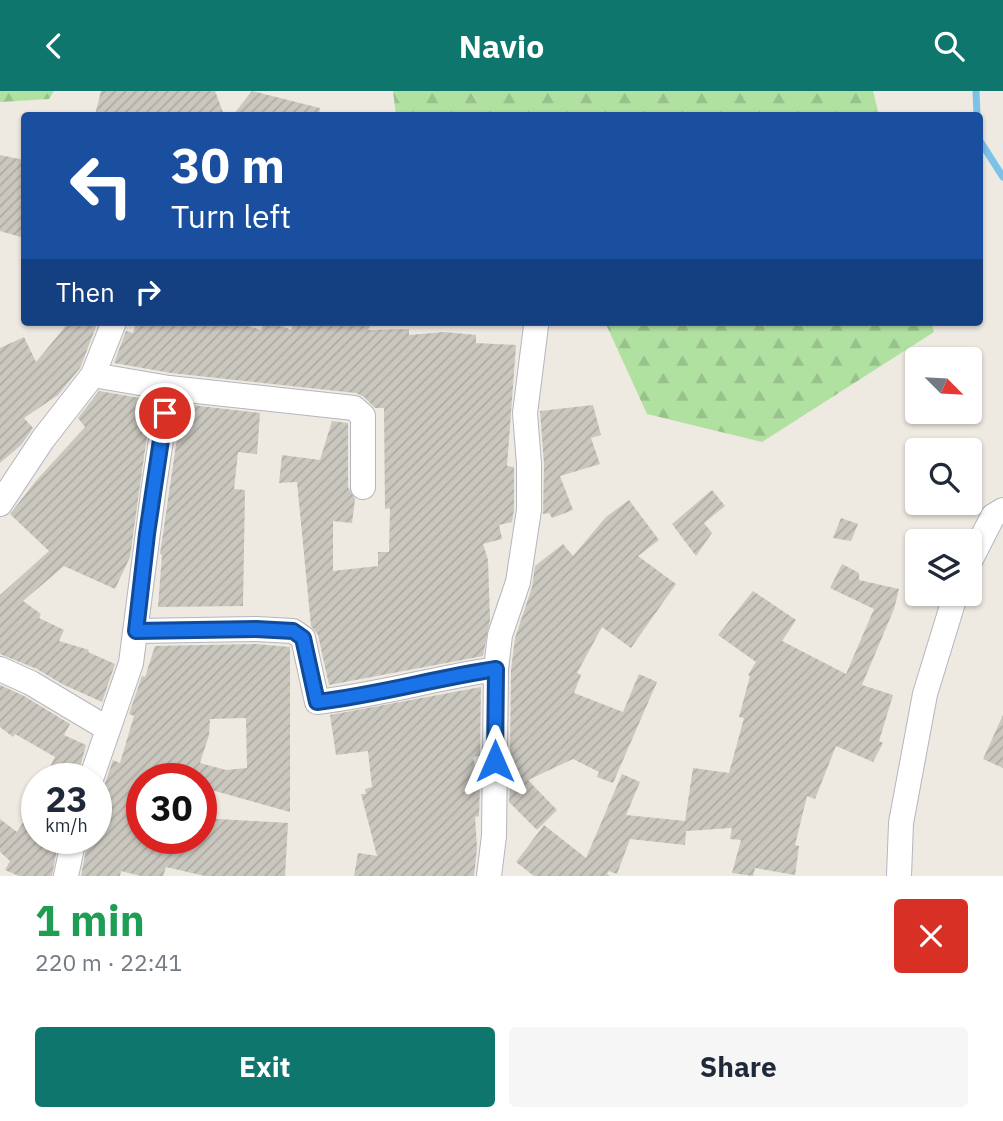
<!DOCTYPE html>
<html lang="en">
<head>
<meta charset="utf-8">
<style>
  :root { --surface:#fff; --page:#f6f6f7; --text:#1f2937; --muted:#747a83; --accent:#0f766e }
  body { margin:0; font-family:"IBM Plex Sans",sans-serif; background:var(--page); color:var(--text); height:100vh; display:flex; flex-direction:column; font-size:26px; white-space:nowrap }
  * { box-sizing:border-box; margin:0 }
  p { font-size:23px; color:var(--muted) }
  .icon { flex:none; width:38px; height:38px; fill:none; stroke:currentColor; stroke-width:2; stroke-linecap:round; stroke-linejoin:round }
  .map { position:relative; height:785px; overflow:hidden }
  .details { display:flex; flex-direction:column; background:var(--surface); flex:1 }
  .details>* { flex:none }
  .hud { position:absolute; left:21px; top:21px; width:962px; height:214px; border-radius:7px; box-shadow:0 2px 5px #0004; background:#1a4fa0; color:#fff; overflow:hidden }
  .needle { width:46px; rotate:114deg }
  .controls { position:absolute; left:905px; top:256px; display:grid; gap:14px }
  .controls a { display:grid; place-items:center; width:77px; height:77px; border-radius:7px; background:var(--surface); box-shadow:0 2px 5px #0004; font-size:35px }
  .speed { position:absolute; left:21px; top:672px; display:flex; gap:14px; font-size:35px; font-weight:700; text-align:center }
  .speed>* { display:grid; place-content:center; width:91px; height:91px; border-radius:50%; background:var(--surface); box-shadow:0 2px 5px #0004; line-height:1 }
  .speed small { font-size:18px; font-weight:400 }
  .speed .limit { border:10px solid #d22; background:#fff; color:#111 }
  .pin { position:absolute; display:grid; place-items:center; width:60px; height:60px; color:#fff; margin:-30px; border:4px solid #fff; border-radius:50%; box-shadow:0 2px 7px #0007 }
  .me { position:absolute; width:77px; margin:-38px; rotate:0deg; stroke-linejoin:round; filter:drop-shadow(0 0 5px #0008) }
  .turn { display:flex; align-items:center; gap:24px; height:147px; padding:0 35px; font-size:32px }
  .turn .icon { width:91px; height:91px; stroke-width:2.5 }
  .turn b { display:block; font-size:49px; line-height:60px }
  .then { display:flex; align-items:center; height:66px; padding:0 35px; background:#0003; gap:14px; font-size:26px }
  .round { display:grid; place-items:center; flex:none; width:74px; height:74px; border-radius:7px; background:var(--page) }
  .head { display:flex; align-items:center; justify-content:space-between; height:119px; padding:0 35px }
  h1 { font-size:42px; font-weight:700; line-height:52px; color:#1e9e55 }
  .button { display:flex; gap:14px; margin-top:auto; padding:14px 35px }
  .button a { flex:1; height:80px; border-radius:7px; background:var(--accent); color:#fff; font-size:28px; font-weight:700; line-height:80px; text-align:center }
  .button a+a { background:var(--page); color:var(--text) }
  header { display:flex; justify-content:space-between; align-items:center; height:91px; padding:0 35px; background:var(--accent); color:#fff; font-size:32px; font-weight:700 }
  .map>svg:first-child { display:block }
  .forest { fill:url(#forest-firs) }
  .lines { fill:none; stroke-linecap:round; stroke-linejoin:round }
  .stream { stroke:#7bc2e9; stroke-width:7 }
  .building { fill:url(#building-hatch); fill-rule:evenodd }
  .minor-casing { stroke:#b4b6c0; stroke-width:26 }
  .minor { stroke:#fff; stroke-width:24 }
  .route-casing { stroke:#114b97; stroke-width:18 }
  .route { stroke:#1a73e8; stroke-width:12 }
</style>
</head>
<body>
<header><svg class="icon" aria-label="back" viewBox="0 0 24 24"><path d="M15 5l-7 7 7 7"/></svg>Navio<svg class="icon" aria-label="search" viewBox="0 0 24 24"><circle cx="10" cy="10" r="6"/><path d="M15 15l6 6"/></svg></header>
<div class="map">
<svg width="1003" height="785" viewBox="0 0 1003 785">
  <defs>
    <pattern id="forest-firs" width="22" height="20" patternUnits="userSpaceOnUse" patternTransform="scale(1.75)"><rect width="22" height="20" fill="#b1e1a1"/><path d="M5 1l3.5 6h-7zM16 11l3.5 6h-7z" fill="#99c18b"/></pattern>
    <pattern id="building-hatch" width="6" height="6" patternUnits="userSpaceOnUse" patternTransform="scale(1.75)"><rect width="6" height="6" fill="#cac7bf"/><path d="M-1 1l2-2M0 6l6-6M5 7l2-2" fill="none" stroke="#aeaba4"/></pattern>
  </defs>
  <rect width="100%" height="100%" fill="#eee9e1"/>
  <path class="forest" d="M0,0H54L49,8L0,11Z
    M393,0H873L879,24H396Z
    M605,231H931L934,241L762,351L647,323Z"/>
  <g class="lines">
    <path class="stream" d="M976,0L977,24
      M980,50L1003,86"/>
  </g>
  <path class="building" d="M101,0H215L224,24H95Z
    M252,0L320,17L319,24H233Z
    M0,64L24,69V147L0,140Z
    M69,231H93L97,233L80,277L58,304L24,327L33,337L21,354L0,372V257L24,246L36,271Z
    M136,231H236L261,239L264,231H272L291,239L293,234L296,235L297,231H372L368,239L409,238V244L444,241L476,244V252L516,254L507,375L514,376V418L512,431L499,434L502,448L483,453L488,469L490,529L483,565L329,594L318,544L311,535L297,391L279,392L282,364L320,369L332,330L348,332V396L355,408L352,432L333,430V480L378,475V461H389L390,417L385,418L384,317H375L364,306L356,302L171,282L114,272L126,240L133,242Z
    M99,300L152,309L130,466L115,498L64,475L23,510L41,523L39,527L64,539L59,550L89,559L88,561L115,573L102,611L62,593L37,578L0,563V504L49,460L10,423L35,391L85,336L78,327Z
    M182,313L260,322L257,363L238,361L234,398L245,399L243,515L158,516L162,464L160,463Z
    M593,314L601,344L591,347L600,373L560,385L573,419L552,427L549,422L543,423L544,373L540,320Z
    M712,399L725,415L704,432L712,442L696,465L672,433Z
    M629,409L659,449L638,465L676,493L631,557L602,536L577,582L581,584L574,602L623,621L639,583L657,591L613,692L597,686L599,681L573,668L528,689L557,719L537,739L509,711L510,692L517,686L510,664L511,579L515,547L532,496L535,475L563,453L573,465L606,426Z
    M841,427L858,433L851,450L833,447Z
    M842,473L859,482V489L899,498L894,518L862,594L893,604L879,650L883,652L873,671L836,655L815,708L807,705L795,754L799,755L795,784L755,777L753,785L732,782L741,749L730,748L732,737L686,740L685,754L630,748L617,783L609,780L607,783L610,785H534L516,771L544,734L586,767L622,683L640,691L626,724L685,730L693,677L729,682L744,627L739,626L750,585L748,584L756,571L718,544L753,500L796,529L782,550L846,583L874,518L830,497Z
    M256,553L290,556V721L201,696V688H188L157,681L156,688H142V747H201V727L288,732L285,785H205L166,776L163,785H141L121,780L120,785H81L88,747H96V719L113,669L120,672L134,625L129,623L142,585L145,586L155,555ZM246,627L247,677L226,679L200,672L209,644L210,628Z
    M0,594L24,605L70,633L64,644L86,654L77,688H56L58,681L50,676L55,666L15,643L13,646L0,636Z
    M481,596L480,665L473,666L480,696L479,725L475,726L477,757L474,785H354L358,762L377,765L361,703H366L365,698L372,696L368,660L336,664L330,624Z
    M1003,624V677L983,668Z
    M37,710V747H59L52,785H19L5,779L10,770L0,761V728L17,741Z"/>
  <g class="lines">
    <g class="minor-casing">
      <path id="minor" d="M93,284L114,231
        M0,413L43,348L93,284L169,297L354,317L363,325V396
        M970,470L993,425L1003,419
        M136,540L256,538L293,540L303,547L317,611C377,604 436,587 496,578L494,745L489,785
        M0,578L31,592L108,638
        M496,578L500,544L518,491L529,419V373L525,322L536,235
        M91,688L131,572L154,395L169,297
        M66,785L74,747
        M899,785L901,732L925,603L956,502"/>
    </g>
    <use href="#minor" class="minor"/>
  </g>
  <g class="lines">
    <g class="route-casing">
      <path id="route" d="M165,322L147,443L136,540L256,538L293,540L303,547L317,611C377,604 436,587 496,578L495,670"/>
    </g>
    <use href="#route" class="route"/>
  </g>
</svg>
<div class="controls">
<a><svg class="needle" viewBox="-14 -14 28 28"><path d="M0-13l5 13h-10z" fill="#e53935"/><path d="M0 13l5-13h-10z" fill="#747a83"/></svg></a>
<a><svg class="icon" aria-label="search" viewBox="0 0 24 24"><circle cx="10" cy="10" r="6"/><path d="M15 15l6 6"/></svg></a>
<a><svg class="icon" aria-label="layers" viewBox="0 0 24 24"><path d="M12 4l9 5-9 5-9-5zM3 14l9 5 9-5"/></svg></a>
</div>
<div class="speed"><div>23<small>km/h</small></div><div class="limit">30</div></div>
<div class="pin" style="left:165px;top:322px;background:#d93025"><svg class="icon" aria-label="arrive" viewBox="0 0 24 24"><path d="M6 21V4h12l-3 4 3 4H6"/></svg></div>
<svg class="me" style="left:495px;top:670px" viewBox="-20 -20 40 40"><path d="M0-17L14 15 0 8-14 15z" fill="#1a73e8" stroke="#fff" stroke-width="4"/></svg>
<div class="hud">
<div class="turn"><svg class="icon" aria-label="left" viewBox="0 0 24 24"><path d="M17 20v-9H6M10 6l-5 5 5 5"/></svg><div><b>30 m</b>Turn left</div></div>
<div class="then">Then<svg class="icon" aria-label="right" viewBox="0 0 24 24"><path d="M7 20v-9h11M14 6l5 5-5 5"/></svg></div>
</div>
</div>
<section class="details">
<div class="head"><div><h1>1 min</h1><p>220 m · 22:41</p></div><a class="round" style="background:#d93025;color:#fff"><svg class="icon" aria-label="close" viewBox="0 0 24 24"><path d="M6 6l12 12M18 6L6 18"/></svg></a></div>
<div class="button"><a>Exit</a><a>Share</a></div>
</section>
</body>
</html>
